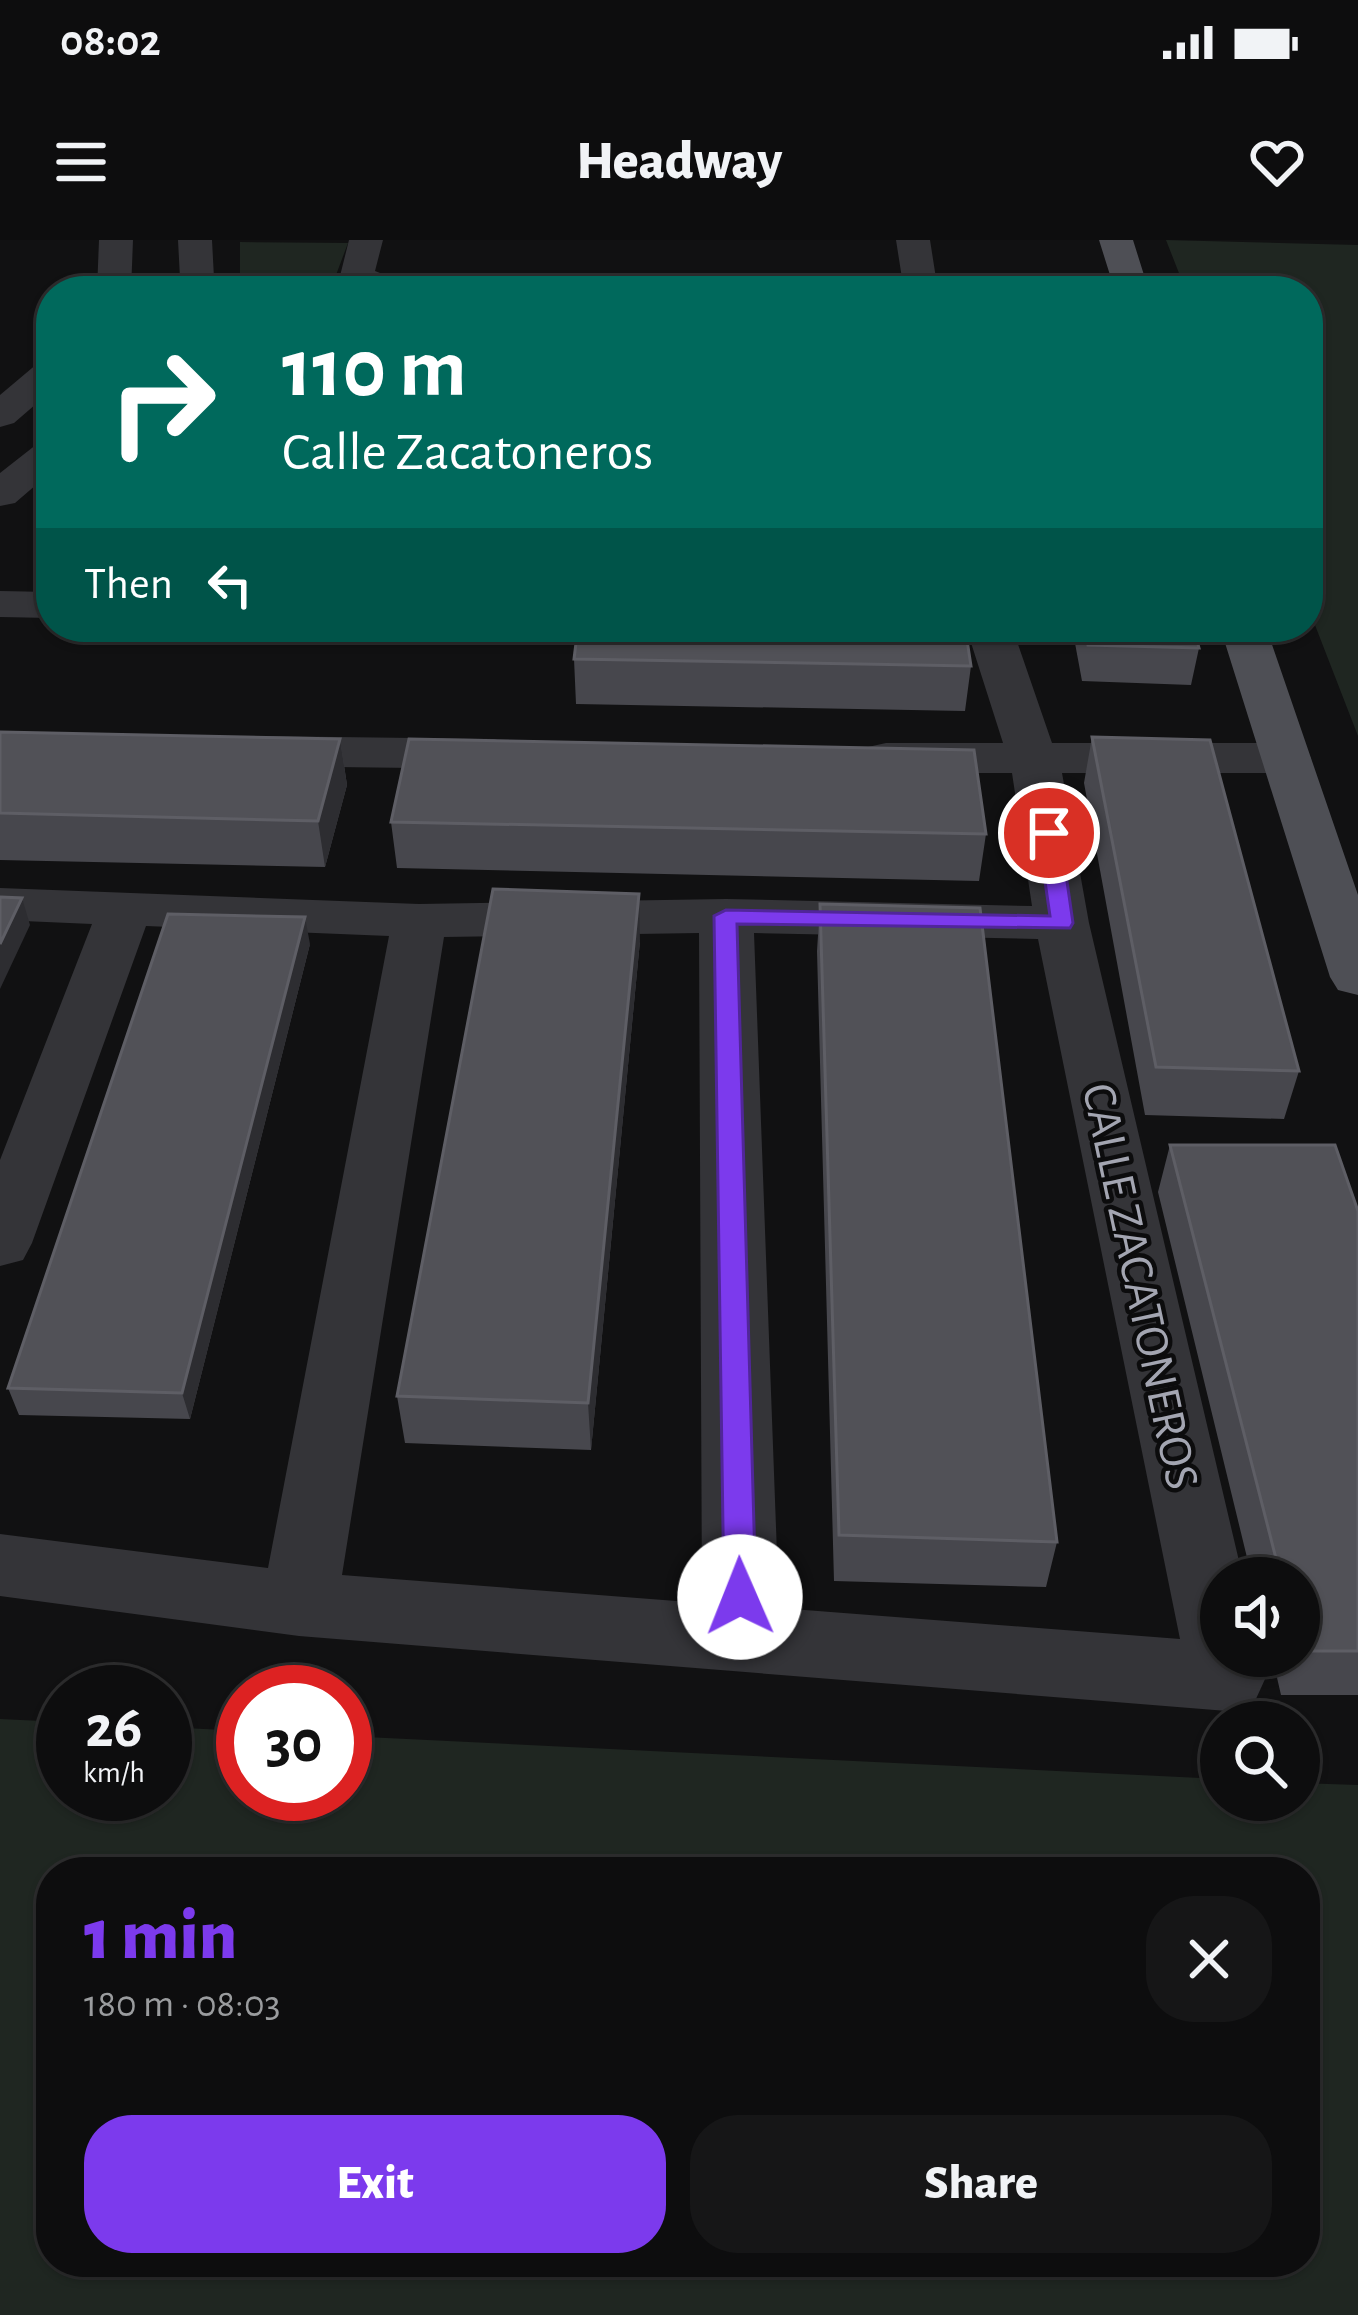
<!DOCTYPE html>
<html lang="en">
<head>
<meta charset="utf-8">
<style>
  :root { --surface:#0d0d0e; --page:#161617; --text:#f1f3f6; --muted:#9a9c9e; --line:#2d2d2e; --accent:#7c3aed }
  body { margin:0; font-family:"Alegreya Sans",sans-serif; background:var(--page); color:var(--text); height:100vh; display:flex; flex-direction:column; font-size:45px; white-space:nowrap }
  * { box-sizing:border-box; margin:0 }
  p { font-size:39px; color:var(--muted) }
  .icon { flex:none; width:66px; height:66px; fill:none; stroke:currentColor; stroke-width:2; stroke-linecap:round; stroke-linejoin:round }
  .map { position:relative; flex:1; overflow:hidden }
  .details { position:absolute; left:36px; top:1617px; width:1284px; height:420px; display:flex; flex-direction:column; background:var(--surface); border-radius:48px; box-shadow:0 3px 9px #0004,0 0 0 3px var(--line) }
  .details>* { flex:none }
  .top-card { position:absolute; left:36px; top:36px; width:1287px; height:366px; border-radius:48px; box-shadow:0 3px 9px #0004,0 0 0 3px var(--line); background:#00695c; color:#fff; overflow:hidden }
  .controls { position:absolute; left:1200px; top:1317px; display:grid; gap:24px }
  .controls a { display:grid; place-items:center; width:120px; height:120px; border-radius:50%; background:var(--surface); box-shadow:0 3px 9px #0004,0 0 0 3px var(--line); font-size:60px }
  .speed { position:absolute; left:36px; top:1425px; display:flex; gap:24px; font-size:60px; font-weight:700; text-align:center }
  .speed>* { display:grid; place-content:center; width:156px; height:156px; border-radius:50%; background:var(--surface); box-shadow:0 3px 9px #0004,0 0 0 3px var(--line); line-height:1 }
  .speed small { font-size:30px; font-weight:400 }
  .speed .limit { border:18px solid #d22; background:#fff; color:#111 }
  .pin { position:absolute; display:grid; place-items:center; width:102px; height:102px; color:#fff; margin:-51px; border:6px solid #fff; border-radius:50%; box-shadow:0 3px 12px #0007 }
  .me { position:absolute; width:132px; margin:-66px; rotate:359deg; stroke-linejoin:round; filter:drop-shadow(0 0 9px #0008) }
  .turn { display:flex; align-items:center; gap:42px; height:252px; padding:0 48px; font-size:54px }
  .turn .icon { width:156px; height:156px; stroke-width:2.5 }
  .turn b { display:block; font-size:84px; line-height:102px }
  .then { display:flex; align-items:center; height:114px; padding:0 48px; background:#0003; gap:24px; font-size:45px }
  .round { display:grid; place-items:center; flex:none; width:126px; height:126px; border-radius:48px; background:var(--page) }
  .summary { display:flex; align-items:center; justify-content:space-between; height:204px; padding:0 48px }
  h1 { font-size:72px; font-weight:800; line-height:90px; color:var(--accent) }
  .cta { display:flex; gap:24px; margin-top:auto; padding:24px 48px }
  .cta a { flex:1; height:138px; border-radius:48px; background:var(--accent); color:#fff; font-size:48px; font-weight:800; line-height:138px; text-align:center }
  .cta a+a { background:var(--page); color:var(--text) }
  .status { display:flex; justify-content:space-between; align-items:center; height:84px; padding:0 60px; background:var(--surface); direction:ltr }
  .status svg { height:33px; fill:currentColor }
  header { display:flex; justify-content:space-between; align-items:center; height:156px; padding:0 48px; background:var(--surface); font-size:54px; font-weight:800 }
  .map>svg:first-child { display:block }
  .green { fill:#1f2621; fill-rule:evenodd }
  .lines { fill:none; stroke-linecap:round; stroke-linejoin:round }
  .minor { fill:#343438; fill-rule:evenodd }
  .major { fill:#4e4f55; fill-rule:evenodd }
  .wall { fill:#47474d }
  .shaded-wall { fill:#2d2d31 }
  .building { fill:#515157; stroke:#5e5e65; stroke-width:3 }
  .route { fill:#7c3aed; stroke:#51269a; stroke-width:3 }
  .labels { text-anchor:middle; stroke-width:9; stroke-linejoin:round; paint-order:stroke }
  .street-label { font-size:48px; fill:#a3a5b1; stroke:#0c0c0d }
</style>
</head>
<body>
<div class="status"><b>08:02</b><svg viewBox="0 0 49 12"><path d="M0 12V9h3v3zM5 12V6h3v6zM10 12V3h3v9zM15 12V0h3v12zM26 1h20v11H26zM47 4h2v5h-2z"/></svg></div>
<header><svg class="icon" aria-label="menu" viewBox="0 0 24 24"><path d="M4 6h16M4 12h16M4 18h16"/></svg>Headway<svg class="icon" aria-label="heart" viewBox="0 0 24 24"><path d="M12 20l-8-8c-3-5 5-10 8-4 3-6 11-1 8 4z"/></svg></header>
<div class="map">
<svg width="1358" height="2075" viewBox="0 0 1358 2075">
  <rect width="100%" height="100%" fill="#111112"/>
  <path class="green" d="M1166,0L1358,5V496L1308,367V51H1186Z
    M240,2L348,3L330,51H240Z
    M0,1479L63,1482V1554H165V1487L243,1491V1554H345V1496L1221,1539V1560H1299V1543L1358,1545V2075H0ZM51,1632H1305V2022H51Z"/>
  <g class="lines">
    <path class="minor" d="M99,0H133L131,51H97Z
      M178,0H212L214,38L209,51H175L180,38Z
      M349,0H383L375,31L390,37L782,41L794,44L799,51H364L340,36Z
      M896,0H930L938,51H904Z
      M51,120V151L14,183L0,187V155L38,123Z
      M51,200V232L15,263L0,266V233L37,204Z
      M0,351L51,352V378L0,377Z
      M966,387H1012L1052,503H1286L1304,507L1311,518L1304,529L1286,533H1062L1089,683L1243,1338H1221V1416H1261L1266,1437L1255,1461L1227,1471L299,1396L0,1356V1294L268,1328L389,696L146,686L32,1003L23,1020L0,1026V920L92,684L0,680V648L419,664L726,659L1032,666L1012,533H886L868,529L861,518L868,507L886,503H1003ZM699,693L702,1363L342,1335L444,697ZM754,693L1038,699L1180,1399L779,1368Z
      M256,496L494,499L511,504L519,514L511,524L494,529L256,526L239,521L231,511L239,501Z"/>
    <path class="major" d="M1099,0H1133L1149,51H1115Z
      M1220,387H1266L1358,655V755L1338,750L1330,737Z"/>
  </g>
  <path class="wall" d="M1072,387H1193L1199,408L1191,445L1082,441Z
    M574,419L971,426L965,471L576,464Z
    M0,492L340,499L347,545L325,627L0,620Z
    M1092,497L1299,831L1284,879L1145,875L1084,543Z
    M391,582L986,594L979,641L397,628Z
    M820,664L1057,1302L1046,1347L834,1341L817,711Z
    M640,701L591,1210L405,1203L397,1156Z
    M310,704L190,1179L19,1175L8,1148Z
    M1170,905L1358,971V1455H1281L1272,1416H1299V1338H1252L1158,952Z"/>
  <path class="shaded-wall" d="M340,499L347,545L325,627L318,581Z
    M639,654L640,701L591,1210L588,1163Z
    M22,658L30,685L0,749V704Z
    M305,677L310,704L190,1179L182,1153Z"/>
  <path class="building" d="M578,387H965L971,426L574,419Z
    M1085,387H1193L1199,408L1088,405Z
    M0,492L340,499L318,581L0,573Z
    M1092,497L1210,500L1299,831L1156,827Z
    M409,499L974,510L986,594L391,582Z
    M493,649L639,654L588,1163L397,1156Z
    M0,657L22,658L0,704Z
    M820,664L980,668L1057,1302L839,1295Z
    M168,674L305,677L182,1153L8,1148Z
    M1170,905H1335L1358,971V1411H1300L1299,1338H1281Z"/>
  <path class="route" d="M1049,587L1060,593L1073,683L1070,688L737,684L756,1357L751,1366L740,1370L729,1366L724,1357L714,676L726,670L1050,676L1038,593Z"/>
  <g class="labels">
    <g class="street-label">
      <text transform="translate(1142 1046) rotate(78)" y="17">CALLE ZACATONEROS</text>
    </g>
  </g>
</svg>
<div class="controls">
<a><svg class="icon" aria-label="sound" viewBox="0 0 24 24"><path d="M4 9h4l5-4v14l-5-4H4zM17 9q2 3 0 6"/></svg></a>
<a><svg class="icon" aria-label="search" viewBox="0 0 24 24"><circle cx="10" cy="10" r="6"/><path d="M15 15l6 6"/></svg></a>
</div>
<div class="speed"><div>26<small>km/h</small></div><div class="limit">30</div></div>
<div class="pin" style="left:1049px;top:593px;background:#d93025"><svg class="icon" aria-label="arrive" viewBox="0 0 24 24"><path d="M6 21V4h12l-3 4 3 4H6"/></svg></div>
<svg class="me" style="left:740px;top:1357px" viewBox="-20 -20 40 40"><circle r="19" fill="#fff"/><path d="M0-13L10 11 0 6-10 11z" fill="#7c3aed"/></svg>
<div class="top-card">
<div class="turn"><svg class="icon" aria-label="right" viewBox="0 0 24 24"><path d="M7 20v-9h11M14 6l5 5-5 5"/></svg><div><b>110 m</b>Calle Zacatoneros</div></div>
<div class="then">Then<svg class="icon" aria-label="left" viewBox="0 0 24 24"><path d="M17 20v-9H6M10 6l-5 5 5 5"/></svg></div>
</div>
<section class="details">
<div class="summary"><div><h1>1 min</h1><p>180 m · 08:03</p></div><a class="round"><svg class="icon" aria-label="close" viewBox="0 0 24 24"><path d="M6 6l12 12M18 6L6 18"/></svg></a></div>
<div class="cta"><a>Exit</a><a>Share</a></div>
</section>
</div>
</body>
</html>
